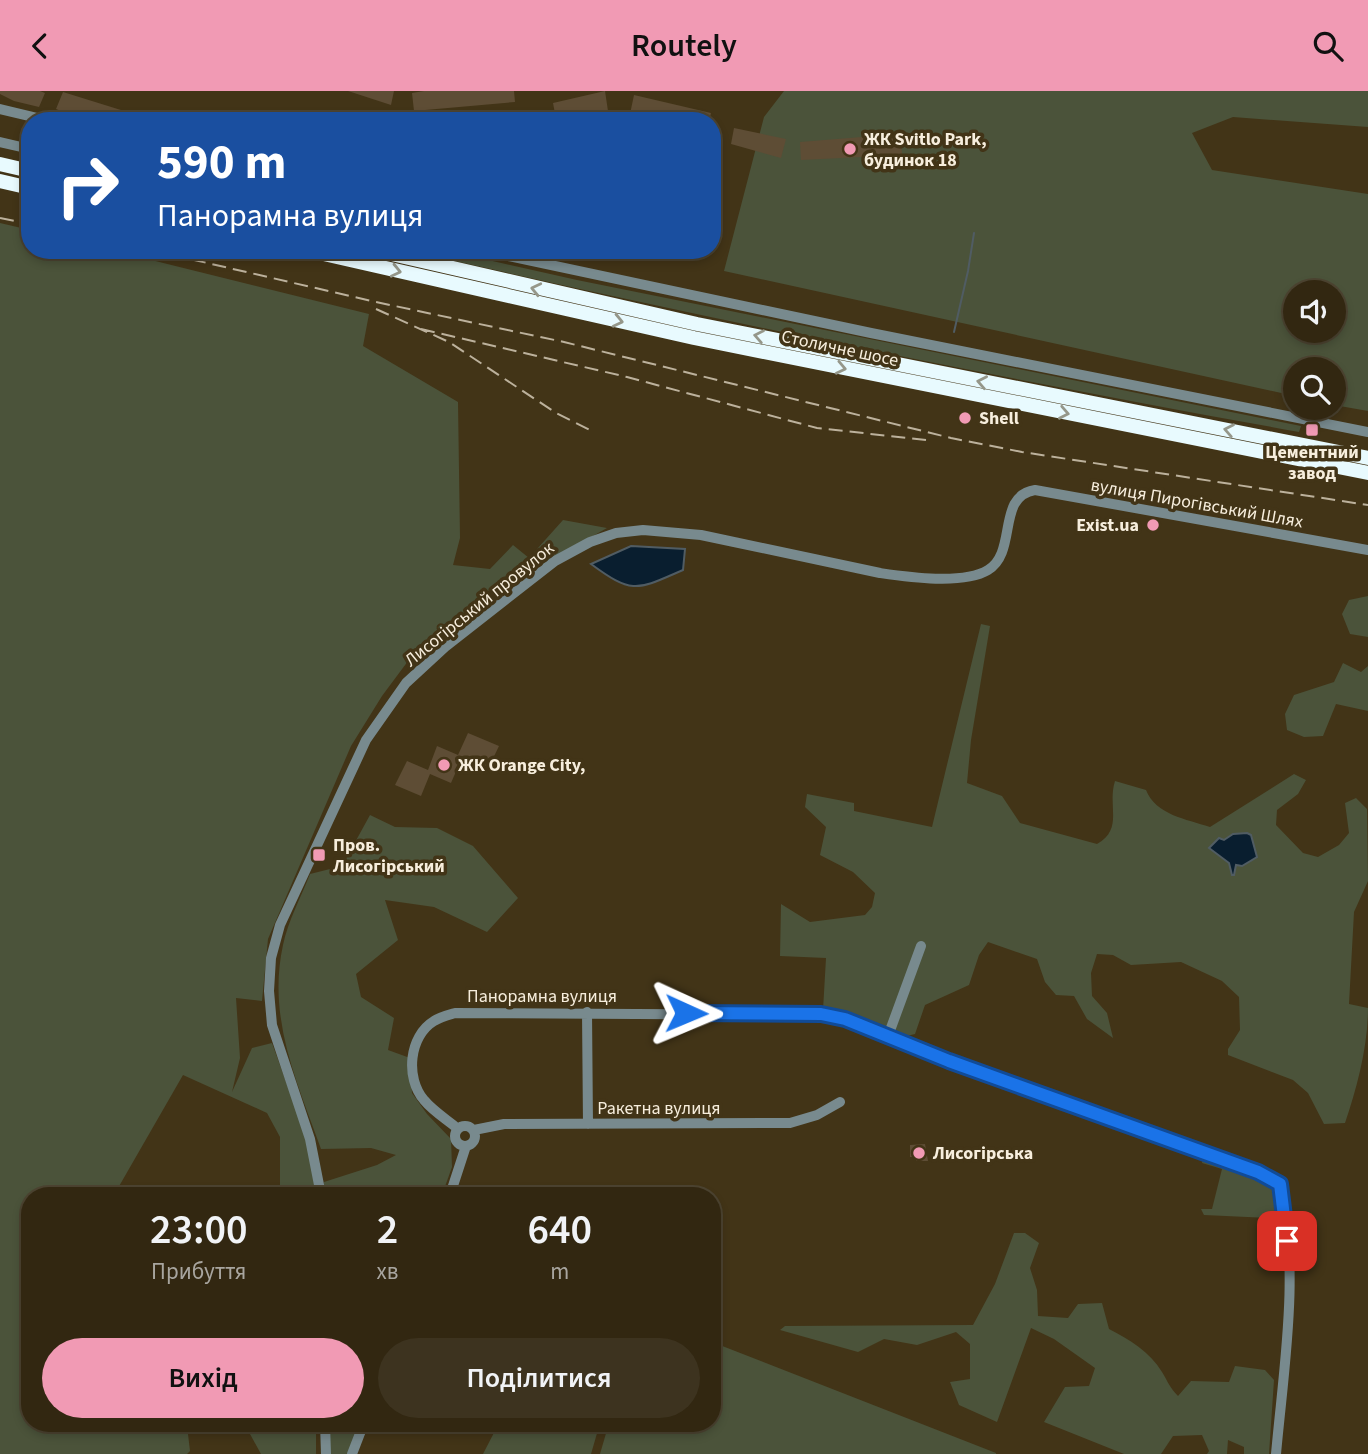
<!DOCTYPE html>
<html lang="uk">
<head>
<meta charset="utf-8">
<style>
  :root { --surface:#322711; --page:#3d331f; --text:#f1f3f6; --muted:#a8a59f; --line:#4d4431; --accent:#f19ab4 }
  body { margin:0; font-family:"Source Sans 3",sans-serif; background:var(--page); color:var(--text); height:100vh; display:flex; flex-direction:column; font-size:26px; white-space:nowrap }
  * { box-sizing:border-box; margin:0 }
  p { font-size:23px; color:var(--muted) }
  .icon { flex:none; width:38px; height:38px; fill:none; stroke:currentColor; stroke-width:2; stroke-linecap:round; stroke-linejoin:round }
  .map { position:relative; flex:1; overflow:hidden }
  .details { position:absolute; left:21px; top:1096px; width:700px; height:245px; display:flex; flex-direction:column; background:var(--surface); border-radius:28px; box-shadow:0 4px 10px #0003,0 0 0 2px var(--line) }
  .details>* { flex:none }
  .top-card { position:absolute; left:21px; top:21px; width:700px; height:147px; border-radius:28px; box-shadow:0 4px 10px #0003,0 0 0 2px var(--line); background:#1a4fa0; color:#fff; overflow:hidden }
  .fabs { position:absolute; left:1283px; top:189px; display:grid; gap:14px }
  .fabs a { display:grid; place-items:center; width:63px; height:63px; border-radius:50%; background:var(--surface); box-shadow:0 4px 10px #0003,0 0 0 2px var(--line); font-size:35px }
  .pin { position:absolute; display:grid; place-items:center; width:60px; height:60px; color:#fff; margin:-30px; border-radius:14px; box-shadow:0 4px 10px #0006 }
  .me { position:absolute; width:77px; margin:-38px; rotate:91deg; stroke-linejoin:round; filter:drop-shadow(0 0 5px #0008) }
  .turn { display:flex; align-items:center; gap:24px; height:147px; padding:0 21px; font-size:32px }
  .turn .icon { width:91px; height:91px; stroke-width:2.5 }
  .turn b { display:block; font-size:49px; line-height:60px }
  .eta { display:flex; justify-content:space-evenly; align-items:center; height:119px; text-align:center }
  .eta b { font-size:42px; font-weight:600; line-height:49px }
  .cta { display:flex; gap:14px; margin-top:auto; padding:14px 21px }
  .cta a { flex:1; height:80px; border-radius:42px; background:var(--accent); color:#111; font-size:28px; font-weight:600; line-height:80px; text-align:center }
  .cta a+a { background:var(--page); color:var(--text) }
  header { display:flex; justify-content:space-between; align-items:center; height:91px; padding:0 21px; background:var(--accent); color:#111; font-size:32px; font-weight:600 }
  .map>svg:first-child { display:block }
  .green { fill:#4b533a; fill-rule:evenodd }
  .water { fill:#091e2f; stroke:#505c63; stroke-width:2 }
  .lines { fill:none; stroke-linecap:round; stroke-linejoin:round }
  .stream { stroke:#505c63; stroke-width:2 }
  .building { fill:#5e4d35 }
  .minor { stroke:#788a8e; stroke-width:10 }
  .highway { stroke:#e8fafe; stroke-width:14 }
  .rail { stroke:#bcb19c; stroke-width:2; stroke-dasharray:14 7; stroke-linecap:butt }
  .oneway { stroke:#95978a }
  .route-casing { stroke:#114b97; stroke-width:18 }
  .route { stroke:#1a73e8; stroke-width:12 }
  .poi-dot { fill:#f19ab4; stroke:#423417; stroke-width:2.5 }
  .labels { text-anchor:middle; stroke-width:7; stroke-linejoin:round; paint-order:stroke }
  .poi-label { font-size:18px; font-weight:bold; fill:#f7eedd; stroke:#423417; text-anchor:start }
  .street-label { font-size:18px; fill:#f7eedd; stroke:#423417 }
</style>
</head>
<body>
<header><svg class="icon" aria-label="back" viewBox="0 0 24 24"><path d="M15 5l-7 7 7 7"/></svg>Routely<svg class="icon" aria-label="search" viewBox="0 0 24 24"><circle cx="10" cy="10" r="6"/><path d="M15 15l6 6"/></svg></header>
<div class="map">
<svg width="1368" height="1363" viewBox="0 0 1368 1363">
  <rect width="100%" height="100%" fill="#423417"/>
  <path class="green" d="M784,0H1368V36L1233,26L1192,42L1212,79L1368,103V320L1334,314V278H1295V305L724,180L764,26ZM1295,201H1334V240H1295Z
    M0,132L30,139V159H111L369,223L363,255L458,311L460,447L453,474L490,478L513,454L529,467L563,429L607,437L510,492L414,562L382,605L351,655L268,848L262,910L236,907L240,967L232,1001L252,957L272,952L307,1049L317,1104H280V1046L267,1022L183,984L114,1104H30V1332H197L188,1343L190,1360L187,1363H0Z
    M407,159H444L577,189L1301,335L1299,341C1000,287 703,227 407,159Z
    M1368,505V546L1350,543L1342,523L1349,509Z
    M981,533L990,535L971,649L967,692L1002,705L1020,732L1097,753C1124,738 1107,715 1115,690L1146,699C1156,724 1186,728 1210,736L1294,683L1306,689L1298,703L1277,719L1276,734L1303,762L1318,766L1339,754L1349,742L1345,712L1356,707L1367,718L1368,790L1354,821L1349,913L1368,917C1368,955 1357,997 1345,1032L1324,1033L1308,1002L1293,989L1228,964V958L1240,939L1239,906L1222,890L1181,871L1131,874L1113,864L1097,863L1091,882L1092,905L1107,922L1113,947L1087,928L1074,905L1056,904L1045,891L1037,868L988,851L979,864L969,894L925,914L915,943L907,945L823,919L826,867L780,865L781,813L810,831L865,824L872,816L875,802L853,781L820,764L826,736L805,716L807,703L854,712V720L932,736Z
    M1343,572L1361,581L1368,575V620L1336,613L1323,645L1304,646L1287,639L1285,623L1294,604L1334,591Z
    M370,724L395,736L437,737L473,755L518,807L487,841L434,816L385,809L398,849L356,883L361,906L394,927L388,959L410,967L412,1002L427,1023L451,1048L452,1076L442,1104H324V1091L377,1074L396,1064L371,1057L321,1058C297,991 267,927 283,854C288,830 301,806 310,783L342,775Z
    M1203,1067L1260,1086C1272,1095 1281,1108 1275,1124L1269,1127L1204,1124L1201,1118H1212L1222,1078L1202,1072Z
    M1014,1142H1025L1039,1152L1030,1177L1037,1199L1038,1225L1068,1227L1078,1213L1102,1212L1109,1238C1129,1248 1150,1261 1162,1281C1168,1291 1170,1297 1178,1305L1191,1290L1229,1291L1235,1275L1265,1279L1274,1289L1269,1363H1244V1356L1228,1349L1227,1363H1207L1209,1360L1202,1344L1173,1345L1161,1363H1124L1044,1331L1065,1296L1089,1295L1095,1277L1054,1248L1031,1237L997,1331L959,1314L950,1291L970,1288V1253L956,1241L917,1254L884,1248L858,1261L780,1239L785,1235L973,1234L995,1193Z
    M712,1251L996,1362V1363H600L609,1332H712Z
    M244,1332H264L265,1334L316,1332V1363H261Z
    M328,1332H362L352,1363H329Z
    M499,1332H600L591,1363H483Z"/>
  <path class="water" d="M631,455L685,458L683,479C637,499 633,504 591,473Z
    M1247,742L1251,744L1257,766L1242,775L1236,774L1234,784H1232L1229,772L1209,757L1219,747L1224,749L1233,743Z"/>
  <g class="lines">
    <path class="stream" d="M954,241L968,180L974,142"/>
  </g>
  <path class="building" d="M0,0H40L45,2L39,16L14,10L0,3Z
    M348,0H394L391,14Z
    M424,0H514L515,11L414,20L412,2Z
    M605,0L608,20L556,28L553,12Z
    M63,1L137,24L135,30L81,28L56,18Z
    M634,4L711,22L709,30H663L630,23Z
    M734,37L786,48L781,67L731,53Z
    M874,45H901L902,64L801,69L800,51Z
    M468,642L499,655L487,680L461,669L451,692L430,683L421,705L395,694L407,670L428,679L437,655L458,664Z
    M925,1053L928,1070H916V1066H910V1054Z"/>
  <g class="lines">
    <path class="minor" d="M0,18L50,30
      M0,51L30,58
      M480,159L871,242L1368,341
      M587,921L588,1033
      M888,945L921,855
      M455 1045a10 10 0 1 1 20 0a10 10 0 1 1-20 0Z
      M457,1037C446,1028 433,1020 424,1009C405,987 409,945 434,930C440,926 448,924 455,922L821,924L845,928L949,970L1258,1081L1280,1093C1300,1181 1284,1274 1276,1363
      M474,1039L504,1033L790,1032L817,1024L840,1011
      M321,1104L310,1048L272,934L269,900L271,867L280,834L366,649L406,592L445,556L555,470L590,451L616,442L643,439L701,444L880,482C908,486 963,494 988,479C1018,461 996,405 1035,399L1368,459
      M450,1104L466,1055
      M325,1332L326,1363
      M352,1363L364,1332"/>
    <path class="highway" d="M0,73L30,80
      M0,90L30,97
      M306,159L694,247L1368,382
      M374,159L697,233L1368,367"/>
    <path class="rail" d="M0,127L30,133
      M151,159L376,211L564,251L951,347L1022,361L1368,414
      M376,218L449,251L556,322L590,339
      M421,238L627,286L817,337L926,349"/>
  </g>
  <defs><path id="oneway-chevron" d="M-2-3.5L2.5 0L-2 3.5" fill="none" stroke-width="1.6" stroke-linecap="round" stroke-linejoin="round" transform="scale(1.75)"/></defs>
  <g class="oneway">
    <use href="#oneway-chevron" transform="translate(396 180) rotate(13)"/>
    <use href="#oneway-chevron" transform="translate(536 198) rotate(-167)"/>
    <use href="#oneway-chevron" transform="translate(618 230) rotate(13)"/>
    <use href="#oneway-chevron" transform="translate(759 245) rotate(-169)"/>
    <use href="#oneway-chevron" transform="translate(841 277) rotate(12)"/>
    <use href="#oneway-chevron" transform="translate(982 291) rotate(-169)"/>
    <use href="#oneway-chevron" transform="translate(1064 322) rotate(11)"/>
    <use href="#oneway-chevron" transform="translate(1229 339) rotate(-169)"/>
  </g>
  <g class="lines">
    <g class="route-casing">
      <path id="route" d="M686,922L821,923L845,928L949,970L1258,1081L1280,1093L1287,1150"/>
    </g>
    <use href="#route" class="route"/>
  </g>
  <g class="poi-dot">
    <circle cx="850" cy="58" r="7"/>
    <circle cx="965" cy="327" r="7"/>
    <rect x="1305" y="332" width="14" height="14" rx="3.5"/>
    <circle cx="1153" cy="434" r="7"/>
    <circle cx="444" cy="674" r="7"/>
    <rect x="312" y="757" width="14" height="14" rx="3.5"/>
    <circle cx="919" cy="1062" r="7"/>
  </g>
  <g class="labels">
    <g class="poi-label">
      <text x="864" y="54">ЖК Svitlo Park,<tspan x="864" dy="21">будинок 18</tspan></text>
      <text x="979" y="333">Shell</text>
      <text x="1312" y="367" text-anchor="middle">Цементний<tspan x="1312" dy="21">завод</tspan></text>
      <text x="1139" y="440" text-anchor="end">Exist.ua</text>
      <text x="458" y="680">ЖК Orange City,</text>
      <text x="333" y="760">Пров.<tspan x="333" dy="21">Лисогірський</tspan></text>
      <text x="933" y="1068">Лисогірська</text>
    </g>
    <g class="street-label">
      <text transform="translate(840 257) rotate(12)" y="6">Столичне шосе</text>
      <text transform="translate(1197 412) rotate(10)" y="6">вулиця Пирогівський Шлях</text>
      <text transform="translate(479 513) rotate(-39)" y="6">Лисогірський провулок</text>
      <text x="542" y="911">Панорамна вулиця</text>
      <text x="659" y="1023">Ракетна вулиця</text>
    </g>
  </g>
</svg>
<div class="fabs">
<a><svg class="icon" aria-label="sound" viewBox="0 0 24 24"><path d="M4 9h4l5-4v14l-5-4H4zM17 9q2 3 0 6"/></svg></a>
<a><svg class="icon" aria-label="search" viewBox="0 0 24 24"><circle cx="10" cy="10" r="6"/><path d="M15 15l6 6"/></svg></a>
</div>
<div class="pin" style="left:1287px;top:1150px;background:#d93025"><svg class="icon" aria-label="arrive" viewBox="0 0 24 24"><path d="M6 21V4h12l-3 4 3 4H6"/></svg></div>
<svg class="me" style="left:686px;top:922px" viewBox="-20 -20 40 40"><path d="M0-17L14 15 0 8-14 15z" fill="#1a73e8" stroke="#fff" stroke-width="4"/></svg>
<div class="top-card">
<div class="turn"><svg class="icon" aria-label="right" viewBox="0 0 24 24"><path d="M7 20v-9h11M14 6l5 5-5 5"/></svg><div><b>590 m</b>Панорамна вулиця</div></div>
</div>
<section class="details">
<div class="eta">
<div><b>23:00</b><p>Прибуття</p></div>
<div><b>2</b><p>хв</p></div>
<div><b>640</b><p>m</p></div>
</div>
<div class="cta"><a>Вихід</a><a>Поділитися</a></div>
</section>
</div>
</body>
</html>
